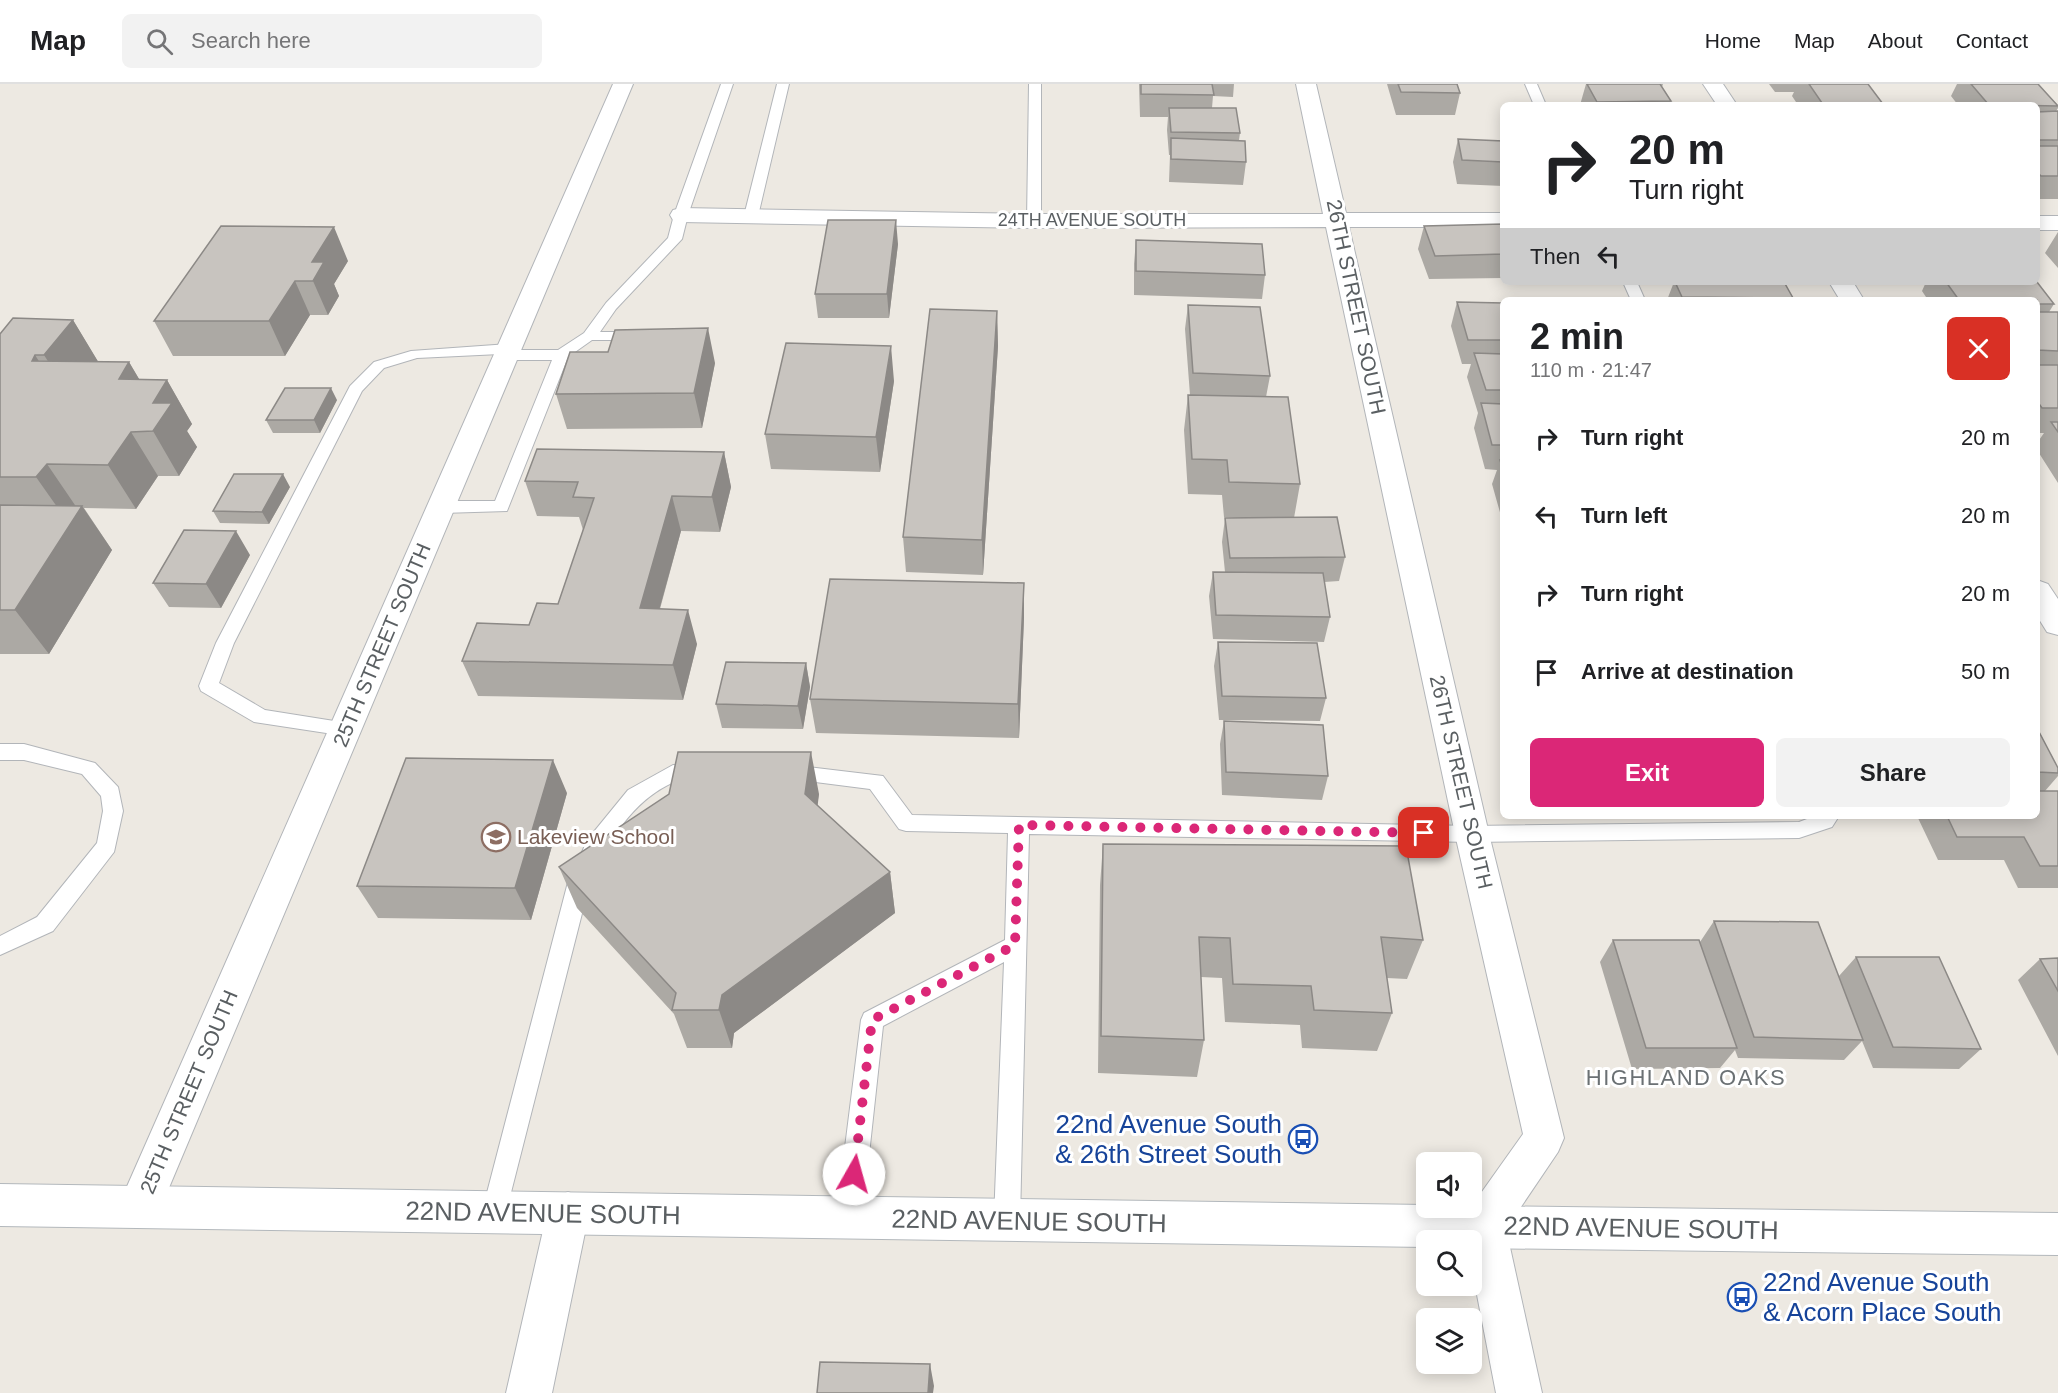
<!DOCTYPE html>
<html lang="en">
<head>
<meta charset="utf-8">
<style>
  :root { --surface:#fff; --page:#f2f2f2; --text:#202124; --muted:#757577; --line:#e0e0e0; --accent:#db2777 }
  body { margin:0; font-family:Helvetica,sans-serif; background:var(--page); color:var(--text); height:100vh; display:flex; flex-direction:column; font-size:22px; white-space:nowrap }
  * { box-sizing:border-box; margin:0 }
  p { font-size:20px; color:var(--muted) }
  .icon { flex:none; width:33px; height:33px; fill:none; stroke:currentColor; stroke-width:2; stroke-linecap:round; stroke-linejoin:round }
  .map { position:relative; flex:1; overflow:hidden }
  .panel { position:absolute; left:1500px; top:213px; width:540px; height:522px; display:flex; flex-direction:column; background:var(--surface); border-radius:9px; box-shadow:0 3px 15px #0003 }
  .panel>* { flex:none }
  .top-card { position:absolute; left:1500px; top:18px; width:540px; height:183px; border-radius:9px; box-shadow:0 3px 15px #0003; background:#fff; color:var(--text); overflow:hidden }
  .fabs { position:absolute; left:1416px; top:1068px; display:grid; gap:12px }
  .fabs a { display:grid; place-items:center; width:66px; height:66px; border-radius:9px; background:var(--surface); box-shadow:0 3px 15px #0003; font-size:30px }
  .pin { position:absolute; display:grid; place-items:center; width:51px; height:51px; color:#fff; margin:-26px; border-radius:12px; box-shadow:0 3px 9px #0006 }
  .me { position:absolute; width:66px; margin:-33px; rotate:7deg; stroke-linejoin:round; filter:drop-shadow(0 0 4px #0008) }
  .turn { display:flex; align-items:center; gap:21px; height:126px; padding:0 30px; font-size:27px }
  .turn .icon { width:78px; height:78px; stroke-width:2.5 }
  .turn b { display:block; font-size:42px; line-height:51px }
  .then { display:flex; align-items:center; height:57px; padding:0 30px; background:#0003; gap:12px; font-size:22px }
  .round { display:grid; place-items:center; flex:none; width:63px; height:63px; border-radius:9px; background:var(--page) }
  .summary { display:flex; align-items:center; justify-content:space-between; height:102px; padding:0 30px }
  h1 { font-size:36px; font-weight:700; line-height:45px }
  .action { display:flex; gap:12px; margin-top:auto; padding:12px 30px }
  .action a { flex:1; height:69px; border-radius:9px; background:var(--accent); color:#fff; font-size:24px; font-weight:700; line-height:69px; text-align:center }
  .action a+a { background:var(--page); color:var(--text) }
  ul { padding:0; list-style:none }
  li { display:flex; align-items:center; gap:18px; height:78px; padding:0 30px }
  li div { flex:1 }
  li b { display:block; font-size:22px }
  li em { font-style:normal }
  header { display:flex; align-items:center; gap:36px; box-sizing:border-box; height:84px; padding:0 30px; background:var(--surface); border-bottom:2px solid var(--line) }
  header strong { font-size:28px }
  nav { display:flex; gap:33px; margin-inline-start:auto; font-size:21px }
  .search { width:420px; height:54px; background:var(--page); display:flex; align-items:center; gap:15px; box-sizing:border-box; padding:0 21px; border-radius:9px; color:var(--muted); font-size:22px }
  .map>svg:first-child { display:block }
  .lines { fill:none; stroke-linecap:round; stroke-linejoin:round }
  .lane-casing { stroke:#b2b5b9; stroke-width:2 }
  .street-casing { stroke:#b2b5b9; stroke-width:2 }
  .secondary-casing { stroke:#b3b8bc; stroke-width:2 }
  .lane { fill:#fff; fill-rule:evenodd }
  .street { fill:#fff; fill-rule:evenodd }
  .secondary { fill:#fff; fill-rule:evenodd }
  .wall { fill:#aca9a4 }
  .shaded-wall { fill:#8c8986 }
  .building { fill:#c8c4bf; stroke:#8c8986; stroke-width:1.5 }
  .route { stroke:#db2777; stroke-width:10; stroke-dasharray:0 18 }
  .labels { text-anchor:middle; stroke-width:6; stroke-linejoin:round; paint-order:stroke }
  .far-street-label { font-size:18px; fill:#5a5f62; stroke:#fff }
  .street-label { font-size:21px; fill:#5a5f62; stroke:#fff }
  .education-label { font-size:21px; fill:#785e54; stroke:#fff; text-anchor:start }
  .neighbourhood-label { font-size:22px; letter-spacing:1.5px; fill:#6b7174; stroke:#fff }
  .near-transit-label { font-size:26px; fill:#164399; stroke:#fff; text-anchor:end }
  .near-street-label { font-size:26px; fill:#5a5f62; stroke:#fff }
</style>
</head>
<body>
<header>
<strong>Map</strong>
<div class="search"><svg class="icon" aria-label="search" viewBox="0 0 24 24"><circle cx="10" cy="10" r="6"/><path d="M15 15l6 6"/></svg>Search here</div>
<nav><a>Home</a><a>Map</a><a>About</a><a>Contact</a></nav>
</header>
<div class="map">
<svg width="2058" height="1309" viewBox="0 0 2058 1309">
  <rect width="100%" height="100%" fill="#ede9e2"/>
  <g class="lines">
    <g class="lane-casing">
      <path id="lane" d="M721,0H733L688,131L682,155L616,225L600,248H640L647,252L640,256H592L568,273L507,427L442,429L436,427L434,423L436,419L442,417H495L552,276H507L502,274L500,270L417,274L384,284L362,307L234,559L219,599L265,626L353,640L356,645L353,650L346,652L254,638L201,607L199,602L216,559L350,302L374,278L411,267L509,260L514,262L515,266H558L584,249L606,219L668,154L674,131Z
        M777,0H789L758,132L751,136L744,132Z
        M1029,0H1041V137L1034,141L1027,137Z
        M1525,0H1537L1546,21H1534Z
        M1623,198H1637L1645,216H1631Z
        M0,660H24L95,679L118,703L123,727L114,768L53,847L0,871V852L37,833L97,759L103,727L101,712L82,690L24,676H0Z
        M673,681L706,684L709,689L706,694C696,698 684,694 674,698C633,716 607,758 590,798L506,1128L503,1137L494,1140L485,1137L482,1128L568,798L588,755L628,706Z
        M791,681L883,692L912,731L1472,742L1799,738L1815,732H1839L1832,743L1799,754L1472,758L1029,750L1020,1136L1016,1145L1007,1148L998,1145L994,1136L1004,878L883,942L862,1135L858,1144L849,1147L840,1144L836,1135L861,936L864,929L1005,856L1008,749L906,747L899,745L870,705L784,694L781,689L784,684Z"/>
    </g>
    <g class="street-casing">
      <path id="street" d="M613,0H633L155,1137L140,1143L125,1137L119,1122L125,1107Z
        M1296,0H1316L1346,129H1503V143H1349L1489,750L1564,1054L1558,1068L1506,1145L1542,1309H1496L1472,1185V1156H1466L1463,1141L1469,1126L1523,1050L1455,750L1326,143L1034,144L681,138L673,136L670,131L673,126L681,124L1034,130H1323Z
        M1703,0H1723L1737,21H1717Z
        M2037,132H2058V146H2037Z
        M1829,198H1853L1864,216H1840Z
        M2037,496L2048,500L2058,515V551L2047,548L2037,532Z
        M568,1108L583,1114L589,1129L552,1309H506L547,1129L553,1114Z"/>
    </g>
    <g class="secondary-casing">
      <path id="secondary" d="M0,1100L1426,1121V1124H1472V1122L2058,1129V1171L1472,1164V1156H1426V1163L0,1142Z"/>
    </g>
    <use href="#lane" class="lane"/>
    <use href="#street" class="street"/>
    <use href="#secondary" class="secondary"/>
  </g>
  <path class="wall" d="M1139,0H1234L1233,13L1213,12L1212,24L1240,49L1239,56L1246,78L1243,101L1169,98L1170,71H1169L1167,46L1168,33H1140Z
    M1387,0H1457L1460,9L1455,31H1396Z
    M1586,0H1663L1662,3L1671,17L1670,21H1580Z
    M1769,0H1868L1883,20V21H1798L1792,12L1794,8H1775Z
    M1957,0H2038L2058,21V24L2056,27H2058V115H2037V21H1958L1951,12Z
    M1458,55L1503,57V102L1457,100L1453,78Z
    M1503,140V194L1429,195L1418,165L1424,142Z
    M2058,148V184L2045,169Z
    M1136,156L1265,191L1262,215L1134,211V180Z
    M898,160L889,234H818L815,210Z
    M348,177L334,200L339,212L328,231H310L285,272H173L154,237Z
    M1674,198H1784L1793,214L1792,216H1667Z
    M1926,198H2037L2054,220L2049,228H2058V399L2037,366V359L2044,349H2037V216H1928L1922,207Z
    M1457,218L1503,219V439L1492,400L1497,386L1485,385L1474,344L1478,329L1467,293L1471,280H1462L1451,242Z
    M1188,221L1270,292L1266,313L1300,400L1294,434L1345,473L1339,497L1324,498L1330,533L1324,558L1213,555L1209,512L1213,488H1225L1222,458L1225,434H1243L1224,433L1222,411L1188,410L1184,346L1188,311H1190L1185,245Z
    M997,227L998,262L983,491L906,488L903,453Z
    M73,236L98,278H129L139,295L167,296L192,340L187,347L197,363L179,392H158L136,425L84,424L112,466L49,570H0V250Z
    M715,279L702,344L567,345L556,310Z
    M894,297L880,388L771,385L765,350Z
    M337,316L320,349H273L266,336Z
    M724,368L731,403L720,448L681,447L660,525L697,560L683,616L478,612L462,577L529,541L558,520L583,446L579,433L537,432L525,397Z
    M290,403L269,440L220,439L213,427Z
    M250,471L221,524L169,523L153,499Z
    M1024,534L1019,654L816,649L810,615Z
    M1218,558L1326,614L1320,637L1219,636L1214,582Z
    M806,579L810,603L803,645L722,644L716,620Z
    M1224,637L1328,692L1322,716L1222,711L1220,660Z
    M2037,644L2058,684V692L2045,707H2058V804H2018L2004,776H1938L1917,732H2037Z
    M567,709L531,836L378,834L357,802Z
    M819,710L817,721L890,788L895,829L734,949L732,964H687L674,930L577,824L559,783Z
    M1103,760L1423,856L1407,895L1387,894L1392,929L1377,967L1302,964L1300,941L1225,938L1222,894L1201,893L1204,956L1197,993L1098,989L1100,801Z
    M1714,837L1839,892L1856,873L1981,965L1959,985L1873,984L1862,957L1844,976L1738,974L1735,966L1720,984L1632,985L1600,878L1613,856L1700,858Z
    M2058,874V972L2018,896L2040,875Z"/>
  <path class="shaded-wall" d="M896,136L898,160L889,234L887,210Z
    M334,143L348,177L334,200L339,212L328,231L313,197L312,178Z
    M295,197L310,231L285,272L269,237Z
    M997,227L998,262L983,491L982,456Z
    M73,236L99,279L72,315L44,271Z
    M708,244L715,279L702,344L694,309Z
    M891,262L894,297L880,388L876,353Z
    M35,271L63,315L32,277Z
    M129,278L155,322L119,295Z
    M167,296L192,340L187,347L197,363L179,392L153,347V319Z
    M331,304L337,316L320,349L314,336Z
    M131,348L158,392L136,425L108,381Z
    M724,368L731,403L720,448L712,413Z
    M47,380L77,424L67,437L36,393Z
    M283,390L290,403L269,440L262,428Z
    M672,412L681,447L650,559L640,524Z
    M82,422L112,466L49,570L15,526Z
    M236,447L250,471L221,524L206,500Z
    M1024,499V534L1019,654L1018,620Z
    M688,526L697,560L683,616L673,581Z
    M806,579L810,603L803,645L798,622Z
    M811,668L819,710L814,752L805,710Z
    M553,676L567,709L531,836L515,804Z
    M890,788L895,829L734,949L732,964L719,926L722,911Z
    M930,1280L934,1302L933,1309H928Z"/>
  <path class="building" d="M1141,0H1212L1214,11L1141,10Z
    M1398,0H1457L1460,9L1401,8Z
    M1587,0H1660L1671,17L1597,18Z
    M1809,0H1868L1883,20L1822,19Z
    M1971,0H2038L2058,22L1989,21Z
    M1169,24H1236L1240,49L1171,48Z
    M2058,27V56H2038L2037,55V28Z
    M1171,54L1245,57L1246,78L1171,75Z
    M1458,55L1503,57V78L1462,76Z
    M2037,62H2058V92H2041L2037,88Z
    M828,136H896L887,210H815Z
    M1503,140V170L1435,172L1424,142Z
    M221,142L334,143L312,178H324L313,197H295L269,237H154Z
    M1136,156L1262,160L1265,191L1136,187Z
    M1675,198H1784L1793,214L1682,213Z
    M1946,198H2037L2054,220H2037V216H1959Z
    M1457,218L1503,219V256H1468Z
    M1188,221L1260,223L1270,292L1193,289Z
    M930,225L997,227L982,456L903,453Z
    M2037,228H2058V267L2037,266Z
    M13,234L73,236L44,271H35L32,277L129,278L119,295L167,296L153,319H172L153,347L131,348L108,381L47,380L36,393H0V250Z
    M708,244L694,309L556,310L570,268H608L615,246Z
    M786,259L891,262L876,353L765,350Z
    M1474,269L1503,270V306H1486Z
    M2037,281H2058V324H2042L2037,317Z
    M285,304H331L314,336H266Z
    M1188,311L1288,313L1300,400L1229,398L1227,376L1192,375Z
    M1481,319L1503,320V361H1492Z
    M2051,338H2058V348Z
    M537,365L724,368L712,413L672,412L640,524L688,526L673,581L462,577L477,539L529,541L537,519L558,520L594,414L573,413L578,398L525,397Z
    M1500,376H1503V386Z
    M234,390H283L262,428L213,427Z
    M0,421L82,422L15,526H0Z
    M1337,433L1345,473L1230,474L1225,434Z
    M184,446L236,447L206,500L153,499Z
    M1213,488L1323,489L1330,533L1216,531Z
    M830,495L1024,499L1018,620L810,615Z
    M1218,558L1317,559L1326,614L1222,612Z
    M726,578L806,579L798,622L716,620Z
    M1224,637L1323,641L1328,692L1226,688Z
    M2037,644L2058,684V689L2037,688Z
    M678,668H811L805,710L890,788L722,911L719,926H672L676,909L559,783L669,710Z
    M406,674L553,676L515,804L357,802Z
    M2037,707H2058V782H2040L2024,753H1957L1947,732H2037Z
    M1103,760L1406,762L1423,856L1381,853L1392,929L1314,926L1311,902L1233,900L1230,854L1199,853L1204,956L1101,952Z
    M1714,837L1818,838L1863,956L1754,953Z
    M1613,856H1699L1737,964H1646Z
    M1856,873H1939L1981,965L1893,963Z
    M2058,874V907L2040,875Z
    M820,1278L930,1280L928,1309H817Z"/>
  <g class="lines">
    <path class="route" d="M854,1090L872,936L1015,861L1019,741L1424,749"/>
  </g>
  <defs>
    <g id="school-ring" transform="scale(1.5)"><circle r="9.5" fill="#fff" stroke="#8d6e63" stroke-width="1.5"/><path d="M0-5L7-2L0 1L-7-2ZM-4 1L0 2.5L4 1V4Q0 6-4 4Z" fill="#8d6e63"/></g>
    <g id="bus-ring" transform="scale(1.5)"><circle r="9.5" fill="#fff" stroke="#1a4fb4" stroke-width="1.5"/><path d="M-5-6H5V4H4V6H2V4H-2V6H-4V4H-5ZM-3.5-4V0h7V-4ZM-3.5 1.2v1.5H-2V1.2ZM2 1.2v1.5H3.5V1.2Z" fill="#1a4fb4"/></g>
  </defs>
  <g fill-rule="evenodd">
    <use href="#school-ring" x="496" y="753"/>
    <use href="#bus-ring" x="1303" y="1055"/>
    <use href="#bus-ring" x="1742" y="1213"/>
  </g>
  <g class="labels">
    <g class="far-street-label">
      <text x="1092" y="142">24TH AVENUE SOUTH</text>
    </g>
    <g class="street-label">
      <text transform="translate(1356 223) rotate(78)" y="7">26TH STREET SOUTH</text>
      <text transform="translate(382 561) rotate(-67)" y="7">25TH STREET SOUTH</text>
      <text transform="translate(1461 698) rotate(77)" y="7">26TH STREET SOUTH</text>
      <text transform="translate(189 1008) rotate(-67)" y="7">25TH STREET SOUTH</text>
    </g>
    <g class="education-label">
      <text x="517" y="760">Lakeview School</text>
    </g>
    <g class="neighbourhood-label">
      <text x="1686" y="1001">HIGHLAND OAKS</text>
    </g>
    <g class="near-transit-label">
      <text x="1282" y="1049">22nd Avenue South<tspan x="1282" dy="30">&amp; 26th Street South</tspan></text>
      <text x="1763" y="1207" text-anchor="start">22nd Avenue South<tspan x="1763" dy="30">&amp; Acorn Place South</tspan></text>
    </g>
    <g class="near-street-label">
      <text transform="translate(543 1129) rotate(1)" y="9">22ND AVENUE SOUTH</text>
      <text transform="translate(1029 1137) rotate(1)" y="9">22ND AVENUE SOUTH</text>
      <text transform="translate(1641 1144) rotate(1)" y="9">22ND AVENUE SOUTH</text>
    </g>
  </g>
</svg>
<div class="fabs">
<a><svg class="icon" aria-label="sound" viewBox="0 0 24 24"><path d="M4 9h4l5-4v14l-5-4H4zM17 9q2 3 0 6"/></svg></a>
<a><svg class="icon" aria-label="search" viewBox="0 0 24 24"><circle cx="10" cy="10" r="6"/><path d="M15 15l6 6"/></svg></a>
<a><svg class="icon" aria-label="layers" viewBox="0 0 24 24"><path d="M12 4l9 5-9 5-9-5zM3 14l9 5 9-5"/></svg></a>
</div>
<div class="pin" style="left:1424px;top:749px;background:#d93025"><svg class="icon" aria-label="arrive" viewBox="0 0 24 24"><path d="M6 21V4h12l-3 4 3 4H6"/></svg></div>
<svg class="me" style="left:854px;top:1090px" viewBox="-20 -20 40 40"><circle r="19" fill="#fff"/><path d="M0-13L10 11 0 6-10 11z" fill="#db2777"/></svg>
<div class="top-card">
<div class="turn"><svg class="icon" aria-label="right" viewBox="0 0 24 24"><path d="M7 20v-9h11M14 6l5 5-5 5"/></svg><div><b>20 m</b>Turn right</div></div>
<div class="then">Then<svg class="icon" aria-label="left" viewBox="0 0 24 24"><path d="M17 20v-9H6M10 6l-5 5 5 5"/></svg></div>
</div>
<section class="panel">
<div class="summary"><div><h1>2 min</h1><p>110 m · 21:47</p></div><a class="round" style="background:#d93025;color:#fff"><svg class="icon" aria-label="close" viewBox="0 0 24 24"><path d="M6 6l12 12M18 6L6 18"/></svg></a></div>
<ul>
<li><svg class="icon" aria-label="right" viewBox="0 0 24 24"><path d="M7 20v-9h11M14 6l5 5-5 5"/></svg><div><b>Turn right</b></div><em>20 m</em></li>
<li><svg class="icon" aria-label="left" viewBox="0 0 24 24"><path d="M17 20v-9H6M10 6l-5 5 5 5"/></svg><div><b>Turn left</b></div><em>20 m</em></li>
<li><svg class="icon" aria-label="right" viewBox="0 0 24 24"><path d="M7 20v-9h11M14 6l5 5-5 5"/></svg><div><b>Turn right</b></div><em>20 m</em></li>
<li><svg class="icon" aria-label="arrive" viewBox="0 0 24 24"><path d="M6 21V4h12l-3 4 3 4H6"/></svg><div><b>Arrive at destination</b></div><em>50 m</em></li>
</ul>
<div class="action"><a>Exit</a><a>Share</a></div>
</section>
</div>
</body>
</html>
